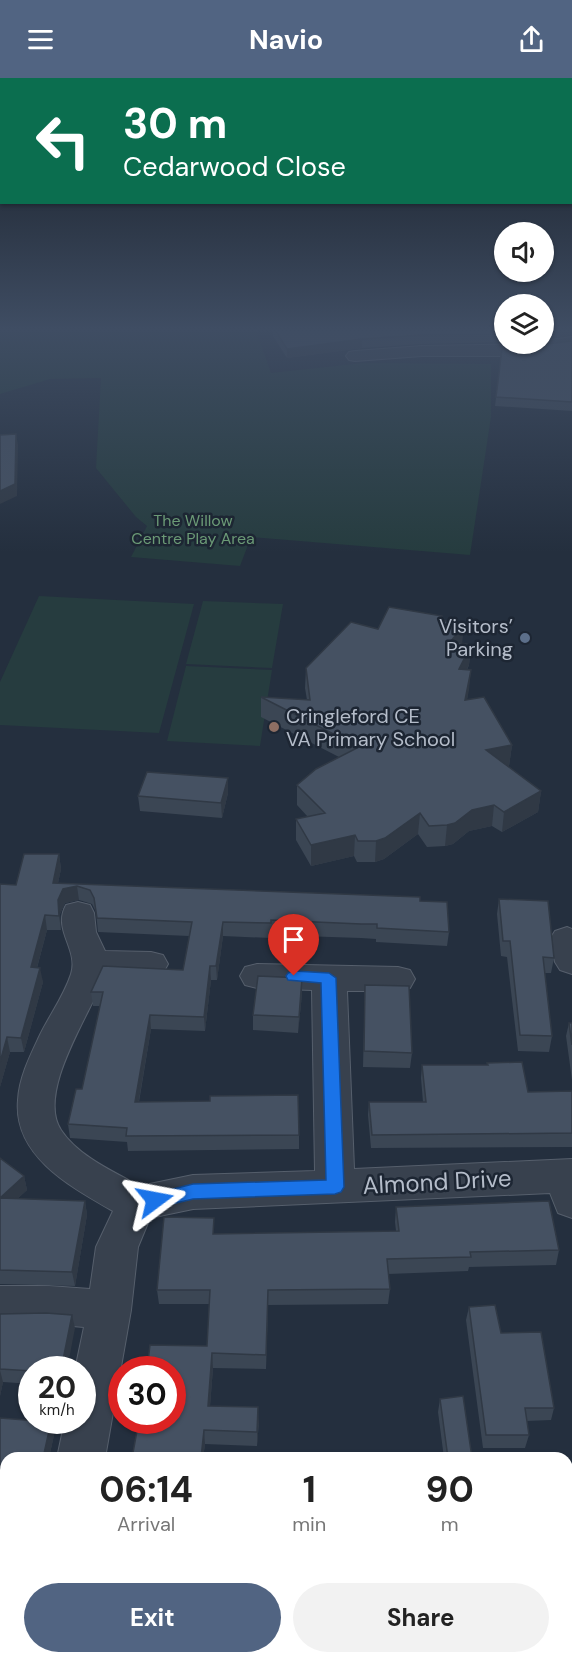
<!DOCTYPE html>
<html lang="en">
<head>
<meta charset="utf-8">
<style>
  :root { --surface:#fff; --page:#f2f2f2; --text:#222; --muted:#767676; --accent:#516482 }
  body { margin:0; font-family:"DM Sans",sans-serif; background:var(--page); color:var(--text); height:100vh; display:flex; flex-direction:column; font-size:22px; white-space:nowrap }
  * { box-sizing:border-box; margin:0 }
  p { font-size:20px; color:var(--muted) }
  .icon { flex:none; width:33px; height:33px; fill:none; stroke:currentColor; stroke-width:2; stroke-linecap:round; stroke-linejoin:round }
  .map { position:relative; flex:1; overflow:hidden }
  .panel { position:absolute; left:0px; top:1374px; width:573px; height:212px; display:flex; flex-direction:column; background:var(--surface); border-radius:18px 18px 0 0; box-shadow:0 2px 4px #0004 }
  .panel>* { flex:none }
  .banner { position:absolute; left:0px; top:0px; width:573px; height:126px; box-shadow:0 2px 4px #0004; background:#0b6e4f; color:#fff; overflow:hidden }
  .tools { position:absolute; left:494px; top:144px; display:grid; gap:12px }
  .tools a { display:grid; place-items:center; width:60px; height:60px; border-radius:50%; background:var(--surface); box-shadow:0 2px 4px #0004; font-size:30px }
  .speed { position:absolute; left:18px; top:1278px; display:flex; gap:12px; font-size:30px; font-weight:700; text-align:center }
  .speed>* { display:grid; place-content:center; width:78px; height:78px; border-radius:50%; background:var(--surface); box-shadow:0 2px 4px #0004; line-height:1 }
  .speed small { font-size:15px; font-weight:400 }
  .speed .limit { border:9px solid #d22; background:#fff; color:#111 }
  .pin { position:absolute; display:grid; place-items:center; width:51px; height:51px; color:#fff; margin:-62px -26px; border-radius:50% 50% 50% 0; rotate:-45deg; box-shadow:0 0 6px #0007 }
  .pin .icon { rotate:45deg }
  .me { position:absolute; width:66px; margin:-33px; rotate:77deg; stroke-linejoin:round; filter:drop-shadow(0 0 4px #0008) }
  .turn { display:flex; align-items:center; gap:21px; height:126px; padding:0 24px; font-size:27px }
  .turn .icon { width:78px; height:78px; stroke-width:2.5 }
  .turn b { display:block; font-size:42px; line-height:51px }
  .eta { display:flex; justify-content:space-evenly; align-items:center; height:102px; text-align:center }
  .eta b { font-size:36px; font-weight:700; line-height:42px }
  .action { display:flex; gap:12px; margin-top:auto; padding:12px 24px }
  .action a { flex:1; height:69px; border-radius:36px; background:var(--accent); color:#fff; font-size:24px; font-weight:700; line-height:69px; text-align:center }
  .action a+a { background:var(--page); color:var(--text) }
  header { display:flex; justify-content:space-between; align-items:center; height:78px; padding:0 24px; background:var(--accent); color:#fff; font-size:27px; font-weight:700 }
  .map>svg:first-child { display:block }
  .green { fill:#263c3f }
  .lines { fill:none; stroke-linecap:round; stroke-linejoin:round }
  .minor-casing { stroke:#565f6c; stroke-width:2 }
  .minor { fill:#38414e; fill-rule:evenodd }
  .wall { fill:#3b4654 }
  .shaded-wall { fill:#303945 }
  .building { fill:#455162; stroke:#303945; stroke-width:1.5 }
  .route { fill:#1a73e8; stroke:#114b97; stroke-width:1.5 }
  .service-dot { fill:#5c6f8a; stroke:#1d2633; stroke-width:2 }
  .education-dot { fill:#8d6e63; stroke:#1d2633; stroke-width:2 }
  .labels { text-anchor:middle; stroke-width:5; stroke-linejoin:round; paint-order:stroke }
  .far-park-label { font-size:16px; fill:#6b9a76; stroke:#1d2633 }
  .poi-label { font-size:20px; fill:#b4bcc9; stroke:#1d2633; text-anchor:end }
  .near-street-label { font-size:24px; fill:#b4bcc9; stroke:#1d2633 }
</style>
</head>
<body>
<header><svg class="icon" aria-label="menu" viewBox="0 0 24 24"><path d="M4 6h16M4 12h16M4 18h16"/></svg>Navio<svg class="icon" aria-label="share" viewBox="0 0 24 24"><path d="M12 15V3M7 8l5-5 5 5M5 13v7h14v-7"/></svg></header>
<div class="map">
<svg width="572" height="1585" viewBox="0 0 572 1585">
  <rect width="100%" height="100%" fill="#242f3e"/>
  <path class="green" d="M0,252H256L271,295L363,285L491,286V339L470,477L251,459L240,488L131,479L147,448L136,439L96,390L101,300L50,301L0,316Z
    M39,518L194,526L159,655L0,647V604Z
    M203,523L283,526L272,590L186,586Z
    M186,588L272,592L260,668L167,663Z"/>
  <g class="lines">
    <g class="minor-casing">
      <path id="minor" d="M572,259V269L515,278H422L355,283L349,282L346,278L349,274L355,273L422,268L543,266V263Z
        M78,824L90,827L94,835L96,854L105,873L151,874L163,877L168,886L163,895L151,898L105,897C91,935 36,1014 61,1052C78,1078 114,1094 140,1108L193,1097L315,1093L312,912L257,910L245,907L240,898L245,889L257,886L398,889L410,892L415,901L410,910L398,913H347L354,1091L572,1081V1140L558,1135L550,1115L193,1131L150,1140L138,1169L131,1232L105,1380H57L65,1342H82V1292H75L84,1249L49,1246L0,1248V1208H49L90,1211L96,1169L113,1133C71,1109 13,1078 18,1022C19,1001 29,980 38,961C48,939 63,920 71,896C79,871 52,852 66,827Z
        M567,849L572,851V896L560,892L555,884L550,861L555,853Z
        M17,1580H69L68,1585H16Z"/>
    </g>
    <use href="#minor" class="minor"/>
  </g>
  <path class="wall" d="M273,252H504V264L422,266L362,270L287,280L273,258Z
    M572,263V333L495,328L502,271Z
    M442,542L463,548L462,565L471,567L469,587L467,592H471L467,622L512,667L509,688H507L541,713L538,734L502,754L492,748L469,753L453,766L445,768L427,769L418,756L384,781L375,784H357L354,778L311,788L296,762V741L308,739L297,727V707L339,679L261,639V619L307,622L305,610L306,590L378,551Z
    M228,715L222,740L140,733L138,718Z
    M59,776L61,791L58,805L420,823L449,854L447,868L376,864V861L361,860L271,857V860L223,858L217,902H211L205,953L151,951L139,1024L299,1057V1071L128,1073L127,1064L70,1060L68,1046L82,1011L100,928H93L91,914L183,892L189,858L98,854L96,834L92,826L79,822L65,825L60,836L61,852H47L37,890L43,904L24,974H10L0,1009L16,807Z
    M499,821L554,880L551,895H545L552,958L549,974L518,973L507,879L501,878L497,836Z
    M302,900V916L298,955L253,952V937Z
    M365,907L412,975L410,990L363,989Z
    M569,945H572V1002L566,958Z
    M487,985L528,1014L572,1013V1069L371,1070L368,1037L369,1024H423L421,1000L422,987H487Z
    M0,1080L24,1098L27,1112L17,1121L85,1123L87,1137L75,1208L0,1206Z
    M396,1129L559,1172L556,1187L469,1189L468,1193L388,1196L390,1211L388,1226L268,1227L266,1291L213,1290L210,1328L259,1343L257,1368L205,1366L203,1380H132L207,1268L209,1226H159L157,1212L215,1156L396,1153L395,1144Z
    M469,1229L501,1255L554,1330L551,1342L526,1343L529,1357L525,1370H483L466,1242Z
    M0,1236L75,1250L32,1292V1306L3,1304L0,1318Z
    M440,1321L472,1380H444L438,1334Z
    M0,1340L54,1357L49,1380H6V1580H11L10,1585H0Z
    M567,1411H572V1484H567Z"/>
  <path class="shaded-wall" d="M544,252H572V257L543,261Z
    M362,261V270L287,280V271Z
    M16,356L18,367L17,418L0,426V413Z
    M463,548L462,567L451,563Z
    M471,567L469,587L457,610L459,591Z
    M471,592L469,612L463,642L465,622Z
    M512,667L509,688L483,693L486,672Z
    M228,700V715L222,740L221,725Z
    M541,713L538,734L502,754L504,734Z
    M494,727L492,748L469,753L453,766L445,768L447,747L472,732Z
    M420,735L418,756L384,781L375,784L376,763Z
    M355,757L354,778L311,788V767Z
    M59,776L61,791L55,819L53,805Z
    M77,808L79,822L65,825L60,836L61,852L59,838L58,822L63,811Z
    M45,837L47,852L33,904L31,889Z
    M223,844V858L217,902L216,888Z
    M210,888L211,902L205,953L204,939Z
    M40,890L43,904L24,974L21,960Z
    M302,900V916L298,955L299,939Z
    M150,937L151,951L136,1039L135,1024Z
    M7,959L10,974L0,1009V984Z
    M24,1098L27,1112L3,1134L0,1120Z
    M85,1123L87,1137L75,1208L72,1194Z
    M268,1212V1227L266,1291V1277Z
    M72,1237L75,1250L67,1292H61Z
    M212,1275L213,1290L209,1342L208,1328Z
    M0,1292L3,1304L0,1318Z
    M258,1329L259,1343L257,1368V1354Z
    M51,1344L54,1357L49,1380H43Z
    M204,1352L205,1366L203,1380H201Z
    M6,1489V1517L2,1505Z
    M6,1571V1580H11L10,1585H7L4,1578Z"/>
  <path class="building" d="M275,252H504V256L422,257L362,261L287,271Z
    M572,263V324L496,319L502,271Z
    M16,356L15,406L0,413V357Z
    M389,529L442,538L441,542L463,548L451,563L471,567L459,591L471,592L465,622L484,619L512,667L486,672L541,713L504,734L494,727L472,732L455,745L447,747L429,748L420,735L385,760L376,763H358L355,757L311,767L296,741L325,735L297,707L316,691L359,669L261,619L310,622L306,590L351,544L378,551Z
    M147,694L228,700L221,725L138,718Z
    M24,776H59L53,805L420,819V823L447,824L449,854L377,850V846H361L271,842V845L223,844L216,888H210L204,939L150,937L135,1024L210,1023V1018L298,1017L299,1057L126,1058L127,1050L68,1046L76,1011H82L103,914H91L103,888L183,892L192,844L97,840L94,820L90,812L77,808L63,811L58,822L59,838L45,837L31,889L40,890L21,960L7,959L0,984V806L16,807Z
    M499,821L548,823L554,880L543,879L552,958L520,957L510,863H503Z
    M258,898L302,900L299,939L253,937Z
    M365,907L409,908L412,975L364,973Z
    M569,945H572V967Z
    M522,984L528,1014L572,1013V1055L372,1057L369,1024H426L422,987H488L487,985Z
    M0,1080L24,1098L0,1120Z
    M0,1120L85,1123L72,1194L0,1192Z
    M549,1123L559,1172L470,1174L471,1179L387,1181L390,1211L268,1212L266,1277L212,1275L208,1328L258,1329L257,1354L204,1352L201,1380H132L139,1342H172V1292H147L150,1267L207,1268L210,1212H157L164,1139L214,1140L213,1156L399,1153L396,1129Z
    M495,1227L501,1255L541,1254L554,1330H525L529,1357H486L469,1229Z
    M46,1235L72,1237L61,1292H32V1293L0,1291V1236Z
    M463,1318L472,1380H448L440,1321Z
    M0,1340L51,1344L43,1380H6V1489L2,1505H6V1571L4,1578H0Z
    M567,1411H572V1472H567Z"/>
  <linearGradient id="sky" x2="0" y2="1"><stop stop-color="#141a22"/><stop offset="0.53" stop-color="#3f4d63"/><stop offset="1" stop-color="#3f4d63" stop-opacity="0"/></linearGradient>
  <rect width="572" height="474" fill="url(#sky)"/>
  <path class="route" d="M294,893L329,895L336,900L344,1109L341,1114L335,1116L193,1121L155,1130L149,1127L146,1122L149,1117L193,1106L326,1102L321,905L288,902L286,898L288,895Z"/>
  <circle class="service-dot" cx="525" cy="560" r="6"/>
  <circle class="education-dot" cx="274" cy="649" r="6"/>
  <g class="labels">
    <g class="far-park-label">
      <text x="193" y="448">The Willow<tspan x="193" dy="18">Centre Play Area</tspan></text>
    </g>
    <g class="poi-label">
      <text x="513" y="555">Visitors’<tspan x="513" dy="23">Parking</tspan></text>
      <text x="286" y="645" text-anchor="start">Cringleford CE<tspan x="286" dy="23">VA Primary School</tspan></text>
    </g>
    <g class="near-street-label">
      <text transform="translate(437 1104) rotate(-3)" y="8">Almond Drive</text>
    </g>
  </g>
</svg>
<div class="tools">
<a><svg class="icon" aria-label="sound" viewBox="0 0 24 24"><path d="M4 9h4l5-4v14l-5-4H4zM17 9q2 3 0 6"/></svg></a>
<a><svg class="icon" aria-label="layers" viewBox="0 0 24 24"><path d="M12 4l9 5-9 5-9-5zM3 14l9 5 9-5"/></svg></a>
</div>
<div class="speed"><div>20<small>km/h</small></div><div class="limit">30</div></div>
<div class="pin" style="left:294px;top:898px;background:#d93025"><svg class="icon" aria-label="arrive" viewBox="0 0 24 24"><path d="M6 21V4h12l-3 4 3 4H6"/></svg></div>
<svg class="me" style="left:155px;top:1122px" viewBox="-20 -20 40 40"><path d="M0-17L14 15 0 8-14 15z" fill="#1a73e8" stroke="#fff" stroke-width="4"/></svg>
<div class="banner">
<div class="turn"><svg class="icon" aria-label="left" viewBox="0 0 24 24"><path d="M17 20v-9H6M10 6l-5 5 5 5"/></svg><div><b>30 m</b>Cedarwood Close</div></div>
</div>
<section class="panel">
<div class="eta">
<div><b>06:14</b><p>Arrival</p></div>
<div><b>1</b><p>min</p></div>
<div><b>90</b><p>m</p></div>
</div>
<div class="action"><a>Exit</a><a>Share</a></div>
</section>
</div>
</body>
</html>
